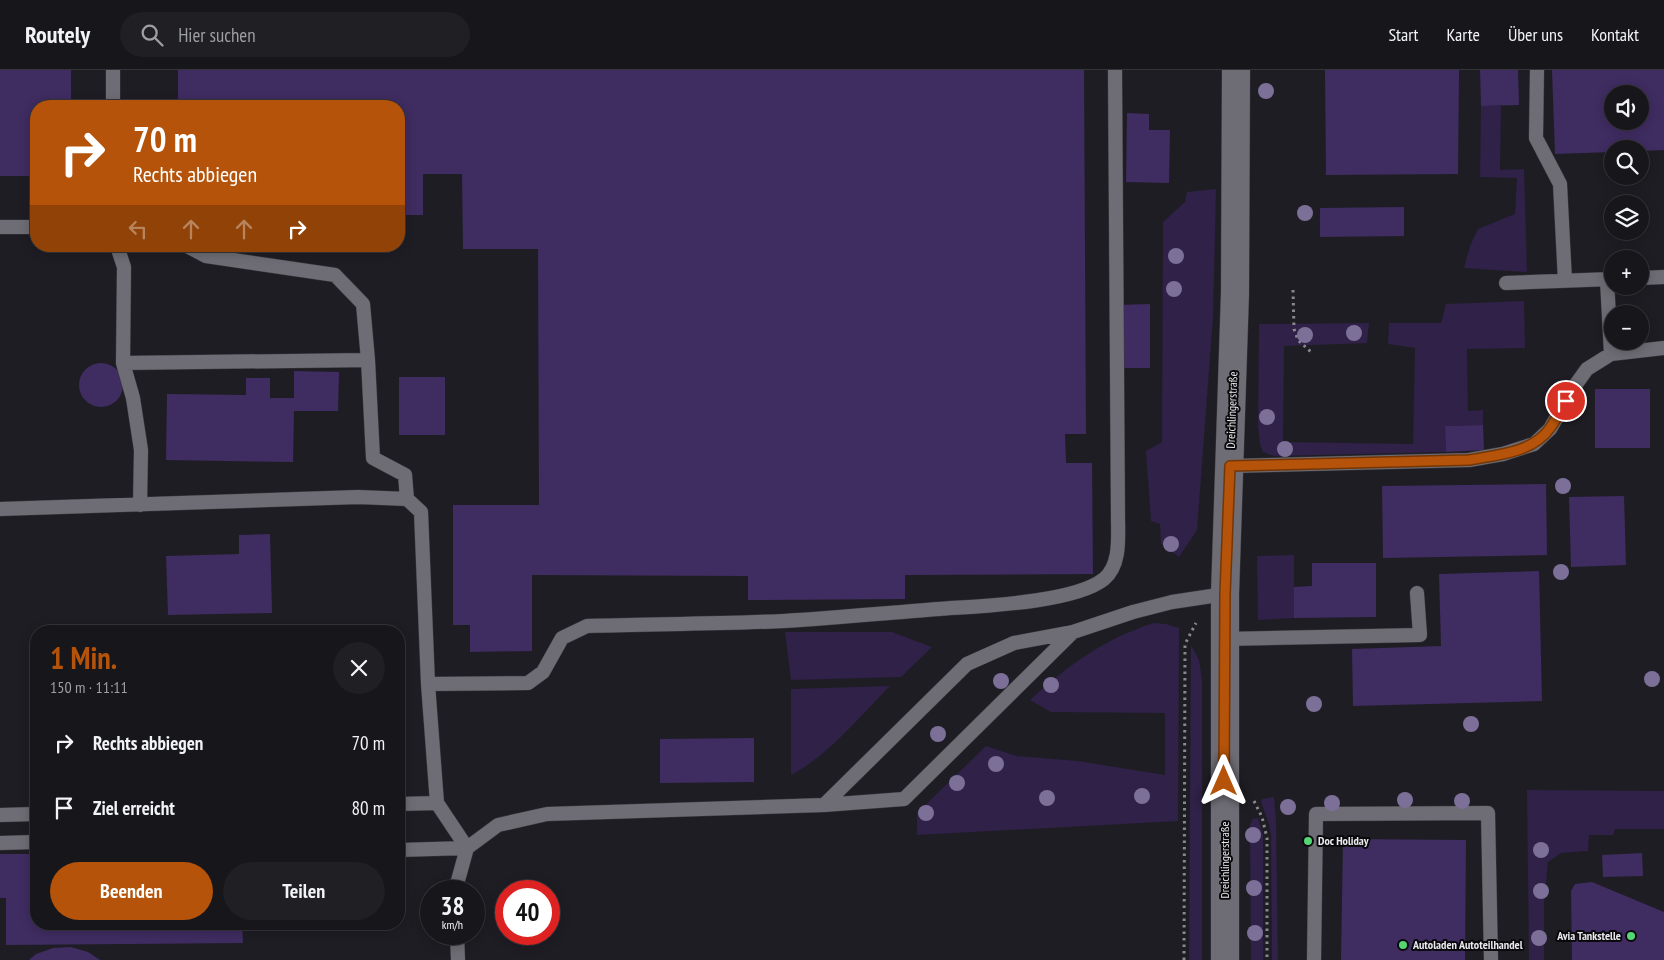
<!DOCTYPE html>
<html lang="de">
<head>
<meta charset="utf-8">
<style>
  :root { --surface:#17161b; --page:#201f24; --text:#f1f3f6; --muted:#9e9fa3; --line:#36353a; --accent:#b45309 }
  body { margin:0; font-family:"PT Sans Narrow",sans-serif; background:var(--page); color:var(--text); height:100vh; display:flex; flex-direction:column; font-size:19px; white-space:nowrap }
  * { box-sizing:border-box; margin:0 }
  p { font-size:16px; color:var(--muted) }
  .icon { flex:none; width:28px; height:28px; fill:none; stroke:currentColor; stroke-width:2; stroke-linecap:round; stroke-linejoin:round }
  .map { position:relative; flex:1; overflow:hidden }
  .panel { position:absolute; left:30px; top:555px; width:375px; height:305px; display:flex; flex-direction:column; background:var(--surface); border-radius:20px; box-shadow:0 2px 12px #0003,0 0 0 1px var(--line) }
  .panel>* { flex:none }
  .top-card { position:absolute; left:30px; top:30px; width:375px; height:152px; border-radius:20px; box-shadow:0 2px 12px #0003,0 0 0 1px var(--line); background:#b45309; color:#fff; overflow:hidden }
  .tools { position:absolute; left:1604px; top:15px; display:grid; gap:10px }
  .tools a { display:grid; place-items:center; width:45px; height:45px; border-radius:50%; background:var(--surface); box-shadow:0 2px 12px #0003,0 0 0 1px var(--line); font-size:25px }
  .speed { position:absolute; left:420px; top:810px; display:flex; gap:10px; font-size:25px; font-weight:700; text-align:center }
  .speed>* { display:grid; place-content:center; width:65px; height:65px; border-radius:50%; background:var(--surface); box-shadow:0 2px 12px #0003,0 0 0 1px var(--line); line-height:1 }
  .speed small { font-size:12px; font-weight:400 }
  .speed .limit { border:8px solid #d22; background:#fff; color:#111 }
  .pin { position:absolute; display:grid; place-items:center; width:42px; height:42px; color:#fff; margin:-21px; border:2px solid #fff; border-radius:50%; box-shadow:0 1px 5px #0007 }
  .me { position:absolute; width:55px; margin:-28px; rotate:0deg; stroke-linejoin:round; filter:drop-shadow(0 0 4px #0008) }
  .turn { display:flex; align-items:center; gap:18px; height:105px; padding:0 20px; font-size:22px }
  .turn .icon { width:65px; height:65px; stroke-width:2.5 }
  .turn b { display:block; font-size:35px; line-height:42px }
  .lanes { display:flex; align-items:center; height:48px; padding:0 20px; background:#0003; justify-content:center; gap:25px; direction:ltr }
  .lanes .off { opacity:.35 }
  .round { display:grid; place-items:center; flex:none; width:52px; height:52px; border-radius:26px; background:var(--page) }
  .summary { display:flex; align-items:center; justify-content:space-between; height:85px; padding:0 20px }
  h1 { font-size:30px; font-weight:600; line-height:38px; color:var(--accent) }
  .button { display:flex; gap:10px; margin-top:auto; padding:10px 20px }
  .button a { flex:1; height:58px; border-radius:30px; background:var(--accent); color:#fff; font-size:20px; font-weight:600; line-height:58px; text-align:center }
  .button a+a { background:var(--page); color:var(--text) }
  ul { padding:0; list-style:none }
  li { display:flex; align-items:center; gap:15px; height:65px; padding:0 20px }
  li div { flex:1 }
  li b { display:block; font-size:19px }
  li em { font-style:normal }
  header { display:flex; align-items:center; gap:30px; box-sizing:border-box; height:70px; padding:0 25px; background:var(--surface); border-bottom:1px solid var(--line) }
  header strong { font-size:24px }
  nav { display:flex; gap:28px; margin-inline-start:auto; font-size:18px }
  .search { width:350px; height:45px; background:var(--page); display:flex; align-items:center; gap:12px; box-sizing:border-box; padding:0 18px; border-radius:28px; color:var(--muted); font-size:19px }
  .map>svg:first-child { display:block }
  .green { fill:#2f2147 }
  .building { fill:#3f2c61; fill-rule:evenodd }
  .lines { fill:none; stroke-linecap:round; stroke-linejoin:round }
  .lane-casing { stroke:#3a393e; stroke-width:15 }
  .secondary-casing { stroke:#3a393e; stroke-width:29 }
  .path { stroke:#89888e; stroke-width:3; stroke-dasharray:2.5 4; stroke-linecap:butt }
  .lane { stroke:#6e6c74; stroke-width:14 }
  .secondary { stroke:#6e6c74; stroke-width:28 }
  .tree { fill:#7c7099 }
  .route-casing { stroke:#753606; stroke-width:12 }
  .route { stroke:#b45309; stroke-width:9 }
  .poi-dot { fill:#54d672; stroke:#09080b; stroke-width:2 }
  .labels { text-anchor:middle; stroke-width:4; stroke-linejoin:round; paint-order:stroke }
  .street-label { font-size:12px; fill:#eae9ee; stroke:#09080b }
  .poi-label { font-size:12px; font-weight:bold; fill:#eae9ee; stroke:#09080b; text-anchor:start }
</style>
</head>
<body>
<header>
<strong>Routely</strong>
<div class="search"><svg class="icon" aria-label="search" viewBox="0 0 24 24"><circle cx="10" cy="10" r="6"/><path d="M15 15l6 6"/></svg>Hier suchen</div>
<nav><a>Start</a><a>Karte</a><a>Über uns</a><a>Kontakt</a></nav>
</header>
<div class="map">
<svg width="1664" height="890" viewBox="0 0 1664 890">
  <rect width="100%" height="100%" fill="#1f1d24"/>
  <path class="green" d="M1481,36H1501L1500,100L1524,99L1527,202L1464,198L1470,176L1478,159L1515,144L1517,108L1480,107Z
    M1216,119L1213,248L1197,460L1179,487L1161,474L1160,454L1151,451L1146,381L1162,372L1163,152L1185,132L1187,122Z
    M1524,231L1525,278L1467,279L1468,341L1483,340V355L1445,356L1446,382L1274,386L1263,382L1260,374L1258,357L1259,254L1369,253L1367,273L1284,276L1283,372L1413,374L1415,278L1388,274L1389,253H1441L1446,234Z
    M1294,485V548L1258,550L1257,486Z
    M1154,553L1166,554L1179,558L1178,751L917,765V743L986,676L1016,686L1078,691L1165,705V643L1051,642L1030,630C1069,595 1103,569 1154,553Z
    M785,562H892L932,577L901,607L791,610Z
    M1191,575L1199,590L1202,610V890H1189Z
    M890,616C860,646 828,686 791,705V619Z
    M1527,720L1664,721V759H1615L1613,765H1589L1588,781L1561,783L1548,792L1544,833V890H1529Z
    M1274,727L1276,751L1278,890H1272L1271,765L1269,754L1261,732L1262,729Z
    M1258,748L1263,765V890H1251L1250,754L1253,749Z"/>
  <path class="building" d="M0,0H71V36H36V106H0Z
    M178,0H1084L1086,364H1065L1066,393H1092L1093,504L905,505V529L748,530V506L532,505V581L470,582V555H453V435H539L538,179H463L462,104H423V145H399V36H178Z
    M1325,0H1459L1458,104L1326,105Z
    M1480,0H1518L1519,35L1481,36Z
    M1552,0H1664V80L1640,81V79H1612V82L1555,84ZM1612,24H1640V51H1612Z
    M1127,43L1149,44V60H1170L1169,113L1126,112Z
    M1404,137V166L1320,167V138Z
    M1150,234V298H1118V235Z
    M79 315a22 22 0 1 1 44 0a22 22 0 1 1-44 0Z
    M294,301L339,302L338,341H294L293,392L166,390L167,324L246,325V308H270V328H294Z
    M399,307H445V365H399Z
    M1595,319H1650V378H1595Z
    M1483,355L1484,380L1446,382L1445,356Z
    M1546,414L1547,485L1383,488L1382,416Z
    M1624,426L1626,495L1571,497L1569,427Z
    M270,464L272,543L168,545L166,486L239,484V465Z
    M1312,493H1376V547L1294,548V517L1312,516Z
    M1539,501L1542,631L1353,636L1352,579L1441,576L1439,504Z
    M754,668V712L660,713V669Z
    M1343,769L1466,770L1465,890H1341Z
    M1642,783L1643,806L1603,807L1602,785Z
    M0,784H36V854H242L243,873L6,875V828H0Z
    M1592,812L1664,842V890H1572L1571,821L1575,814Z
    M71,877L88,882L100,890H29L36,884L53,878Z"/>
  <g class="lines">
    <g class="lane-casing">
      <path id="lane" d="M1537,0L1536,68L1560,114L1565,211
        M113,36V0
        M0,157H36
        M117,176L124,197L123,293L133,328L141,380L140,435
        M1640,208L1664,207
        M1607,210L1611,284
        M1506,213L1612,209
        M123,293L368,290
        M1230,396L1469,390L1503,384L1534,374L1550,359L1574,317L1587,299L1611,284L1664,278
        M407,429L421,442L428,614L437,733L467,778
        M0,439L358,427L407,429L405,405L373,388L368,290L363,234L335,205L206,186L187,176
        M1224,569L1420,565L1417,523
        M428,614L528,613L543,602L562,568L587,556C653,554 719,554 784,551C836,548 887,543 939,539C979,536 1074,533 1104,509C1121,495 1118,467 1118,448L1115,0
        M399,734L437,733
        M824,735L904,729L1073,562
        M0,745L36,744
        M0,773L36,772
        M399,780L467,778
        M457,821V814L467,778L498,755L547,744L824,735L967,594L1014,573L1073,562L1133,542L1172,532L1225,524
        M457,864L458,890
        M1314,890L1316,744L1488,743L1491,890"/>
    </g>
    <g class="secondary-casing">
      <path id="secondary" d="M1225,890V524L1235,223L1236,0"/>
    </g>
    <path class="path" d="M1293,220L1294,259L1298,270L1312,283
      M1254,731L1262,747L1267,768V890
      M1184,890L1185,574L1196,553"/>
    <use href="#lane" class="lane"/>
    <use href="#secondary" class="secondary"/>
  </g>
  <g class="tree">
    <circle cx="1266" cy="21" r="8"/>
    <circle cx="1305" cy="143" r="8"/>
    <circle cx="1176" cy="186" r="8"/>
    <circle cx="1174" cy="219" r="8"/>
    <circle cx="1354" cy="263" r="8"/>
    <circle cx="1305" cy="265" r="8"/>
    <circle cx="1267" cy="347" r="8"/>
    <circle cx="1285" cy="379" r="8"/>
    <circle cx="1563" cy="416" r="8"/>
    <circle cx="1171" cy="474" r="8"/>
    <circle cx="1561" cy="502" r="8"/>
    <circle cx="1652" cy="609" r="8"/>
    <circle cx="1001" cy="611" r="8"/>
    <circle cx="1051" cy="615" r="8"/>
    <circle cx="1314" cy="634" r="8"/>
    <circle cx="1471" cy="654" r="8"/>
    <circle cx="938" cy="664" r="8"/>
    <circle cx="996" cy="694" r="8"/>
    <circle cx="957" cy="713" r="8"/>
    <circle cx="1142" cy="726" r="8"/>
    <circle cx="1047" cy="728" r="8"/>
    <circle cx="1405" cy="730" r="8"/>
    <circle cx="1462" cy="731" r="8"/>
    <circle cx="1332" cy="733" r="8"/>
    <circle cx="1288" cy="737" r="8"/>
    <circle cx="926" cy="743" r="8"/>
    <circle cx="1253" cy="765" r="8"/>
    <circle cx="1541" cy="780" r="8"/>
    <circle cx="1254" cy="818" r="8"/>
    <circle cx="1541" cy="821" r="8"/>
    <circle cx="1255" cy="863" r="8"/>
    <circle cx="1539" cy="868" r="8"/>
  </g>
  <g class="lines">
    <g class="route-casing">
      <path id="route" d="M1224,711L1225,524L1230,396L1469,390C1496,385 1533,383 1550,358C1556,350 1561,340 1566,331"/>
    </g>
    <use href="#route" class="route"/>
  </g>
  <g class="poi-dot">
    <circle cx="1308" cy="771" r="5"/>
    <circle cx="1631" cy="866" r="5"/>
    <circle cx="1403" cy="875" r="5"/>
  </g>
  <g class="labels">
    <g class="street-label">
      <text transform="translate(1232 340) rotate(-88)" y="4">Dreichlingerstraße</text>
      <text transform="translate(1225 790) rotate(-90)" y="4">Dreichlingerstraße</text>
    </g>
    <g class="poi-label">
      <text x="1318" y="775">Doc Holiday</text>
      <text x="1621" y="870" text-anchor="end">Avia Tankstelle</text>
      <text x="1413" y="879">Autoladen Autoteilhandel</text>
    </g>
  </g>
</svg>
<div class="tools">
<a><svg class="icon" aria-label="sound" viewBox="0 0 24 24"><path d="M4 9h4l5-4v14l-5-4H4zM17 9q2 3 0 6"/></svg></a>
<a><svg class="icon" aria-label="search" viewBox="0 0 24 24"><circle cx="10" cy="10" r="6"/><path d="M15 15l6 6"/></svg></a>
<a><svg class="icon" aria-label="layers" viewBox="0 0 24 24"><path d="M12 4l9 5-9 5-9-5zM3 14l9 5 9-5"/></svg></a>
<a>+</a>
<a>−</a>
</div>
<div class="speed"><div>38<small>km/h</small></div><div class="limit">40</div></div>
<div class="pin" style="left:1566px;top:331px;background:#d93025"><svg class="icon" aria-label="arrive" viewBox="0 0 24 24"><path d="M6 21V4h12l-3 4 3 4H6"/></svg></div>
<svg class="me" style="left:1224px;top:711px" viewBox="-20 -20 40 40"><path d="M0-17L14 15 0 8-14 15z" fill="#b45309" stroke="#fff" stroke-width="4"/></svg>
<div class="top-card">
<div class="turn"><svg class="icon" aria-label="right" viewBox="0 0 24 24"><path d="M7 20v-9h11M14 6l5 5-5 5"/></svg><div><b>70 m</b>Rechts abbiegen</div></div>
<div class="lanes"><svg class="icon off" aria-label="left" viewBox="0 0 24 24"><path d="M17 20v-9H6M10 6l-5 5 5 5"/></svg><svg class="icon off" aria-label="ahead" viewBox="0 0 24 24"><path d="M12 20V5M6 11l6-6 6 6"/></svg><svg class="icon off" aria-label="ahead" viewBox="0 0 24 24"><path d="M12 20V5M6 11l6-6 6 6"/></svg><svg class="icon" aria-label="right" viewBox="0 0 24 24"><path d="M7 20v-9h11M14 6l5 5-5 5"/></svg></div>
</div>
<section class="panel">
<div class="summary"><div><h1>1 Min.</h1><p>150 m · 11:11</p></div><a class="round"><svg class="icon" aria-label="close" viewBox="0 0 24 24"><path d="M6 6l12 12M18 6L6 18"/></svg></a></div>
<ul>
<li><svg class="icon" aria-label="right" viewBox="0 0 24 24"><path d="M7 20v-9h11M14 6l5 5-5 5"/></svg><div><b>Rechts abbiegen</b></div><em>70 m</em></li>
<li><svg class="icon" aria-label="arrive" viewBox="0 0 24 24"><path d="M6 21V4h12l-3 4 3 4H6"/></svg><div><b>Ziel erreicht</b></div><em>80 m</em></li>
</ul>
<div class="button"><a>Beenden</a><a>Teilen</a></div>
</section>
</div>
</body>
</html>
